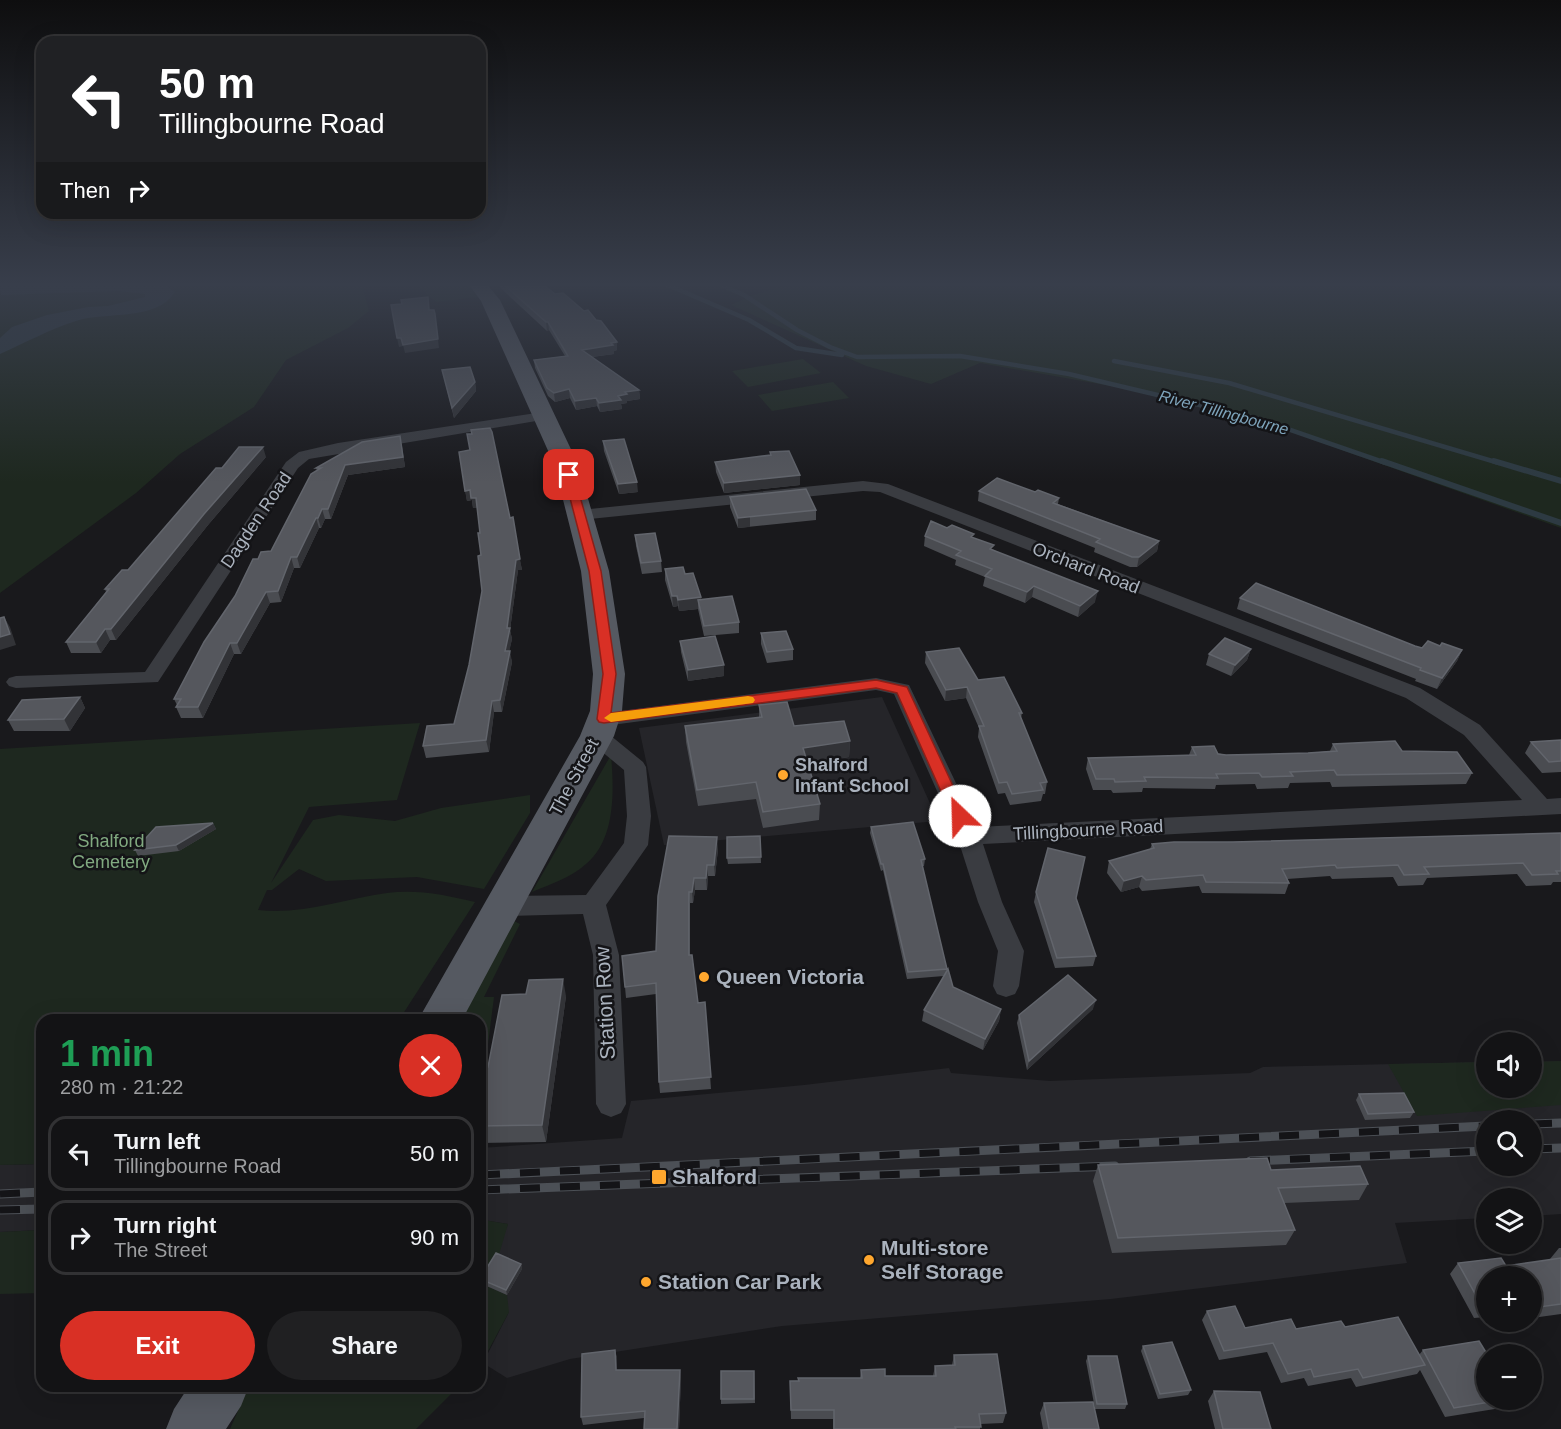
<!DOCTYPE html>
<html lang="en">
<head>
<meta charset="utf-8">
<style>
  :root { --surface:#131315; --page:#202022; --text:#f1f3f6; --muted:#9d9ea0; --line:#323234; --accent:#d93025 }
  body { margin:0; font-family:Helvetica,sans-serif; background:var(--page); color:var(--text); height:100vh; display:flex; flex-direction:column; font-size:22px; white-space:nowrap }
  * { box-sizing:border-box; margin:0 }
  p { font-size:20px; color:var(--muted) }
  .icon { flex:none; width:33px; height:33px; fill:none; stroke:currentColor; stroke-width:2; stroke-linecap:round; stroke-linejoin:round }
  .map { position:relative; flex:1; overflow:hidden }
  .sheet { position:absolute; left:36px; top:1014px; width:450px; height:378px; display:flex; flex-direction:column; background:var(--surface); border-radius:18px; box-shadow:0 6px 24px #0002,0 0 0 2px var(--line) }
  .sheet>* { flex:none }
  .hud { position:absolute; left:36px; top:36px; width:450px; height:183px; border-radius:18px; box-shadow:0 6px 24px #0002,0 0 0 2px var(--line); background:#202124; color:#fff; overflow:hidden }
  .tools { position:absolute; left:1476px; top:1032px; display:grid; gap:12px }
  .tools a { display:grid; place-items:center; width:66px; height:66px; border-radius:50%; background:var(--surface); box-shadow:0 6px 24px #0002,0 0 0 2px var(--line); font-size:30px }
  .pin { position:absolute; display:grid; place-items:center; width:51px; height:51px; color:#fff; margin:-26px; border-radius:12px; box-shadow:0 3px 9px #0006 }
  .me { position:absolute; width:66px; margin:-33px; rotate:336deg; stroke-linejoin:round; filter:drop-shadow(0 0 4px #0008) }
  .turn { display:flex; align-items:center; gap:21px; height:126px; padding:0 24px; font-size:27px }
  .turn .icon { width:78px; height:78px; stroke-width:2.5 }
  .turn b { display:block; font-size:42px; line-height:51px }
  .then { display:flex; align-items:center; height:57px; padding:0 24px; background:#0003; gap:12px; font-size:22px }
  .round { display:grid; place-items:center; flex:none; width:63px; height:63px; border-radius:32px; background:var(--page) }
  .head { display:flex; align-items:center; justify-content:space-between; height:102px; padding:0 24px }
  h1 { font-size:36px; font-weight:800; line-height:45px; color:#1e9e55 }
  .primary-button { display:flex; gap:12px; margin-top:auto; padding:12px 24px }
  .primary-button a { flex:1; height:69px; border-radius:36px; background:var(--accent); color:#fff; font-size:24px; font-weight:800; line-height:69px; text-align:center }
  .primary-button a+a { background:var(--page); color:var(--text) }
  ul { padding:0; list-style:none }
  li { display:flex; align-items:center; gap:18px; height:75px; margin:0 12px 9px; padding:0 12px; border:3px solid var(--line); border-radius:18px }
  li div { flex:1 }
  li b { display:block; font-size:22px }
  li em { font-style:normal }
  .map>svg:first-child { display:block }
  .built { fill:#252529; fill-rule:evenodd }
  .green { fill:#1e281f }
  .water { fill:#2d3a42 }
  .lines { fill:none; stroke-linecap:round; stroke-linejoin:round }
  .stream-far1 { stroke:#2d3a42; stroke-width:4.5 }
  .stream { stroke:#2d3a42; stroke-width:6 }
  .street { fill:#3a3c41; fill-rule:evenodd }
  .primary { fill:#555961; fill-rule:evenodd }
  .rail-casing { stroke:#4c5056; stroke-width:9 }
  .rail { stroke:#141417; stroke-width:7; stroke-dasharray:20; stroke-linecap:butt }
  .wall { fill:#4a4c51 }
  .shaded-wall { fill:#323337 }
  .building { fill:#55575d; stroke:#62656c; stroke-width:1.5 }
  .route { fill:#d93025; stroke:#8d1f18; stroke-width:1.5 }
  .slow { fill:#f59e0b }
  .poi-dot { fill:#ffa72e; stroke:#141417; stroke-width:2 }
  .labels { text-anchor:middle; stroke-width:5; stroke-linejoin:round; paint-order:stroke }
  .far-water-label { font-size:16px; font-style:italic; fill:#7ea4bb; stroke:#141417 }
  .street-label { font-size:18px; fill:#aab2bd; stroke:#141417 }
  .poi-label { font-size:18px; font-weight:bold; fill:#aab2bd; stroke:#141417; text-anchor:start }
  .park-label { font-size:18px; fill:#81a980; stroke:#141417 }
  .near-poi-label { font-size:21px; font-weight:bold; fill:#aab2bd; stroke:#141417; text-anchor:start }
  .near-street-label { font-size:21px; fill:#aab2bd; stroke:#141417 }
</style>
</head>
<body>
<div class="map">
<svg width="1561" height="1429" viewBox="0 0 1561 1429">
  <rect width="100%" height="100%" fill="#19191c"/>
  <path class="built" d="M882,697L938,821L664,845L639,728Z
    M1561,1061V1214L1532,1216V1198H1486V1218L1395,1223L1407,1263L1111,1299L782,1326L570,1359L507,1378L483,1363L509,1312L482,1284L508,1224L483,1220L484,1199H480V1148L622,1138L631,1101L804,1085L949,1068L951,1073L1050,1081L1250,1073L1263,1067L1486,1062V1088H1532V1062ZM1486,1120H1532V1166H1486Z
    M42,1164V1230L0,1232V1165Z"/>
  <path class="green" d="M0,282H361L369,311L348,328L286,360L254,407L180,454L136,493L0,593Z
    M417,282H467L478,297L436,302L420,288Z
    M784,282H1561V528L1280,428L1122,388L980,363L931,384L866,366L731,305L753,295L792,284Z
    M803,359L821,373L748,387L732,371Z
    M833,382L849,398L772,411L758,395Z
    M420,723L397,800L309,807L271,883L313,820L339,815L395,821L441,808L530,795V813L484,889L417,877L326,881L299,869L272,890H267L258,910C301,915 344,899 387,893C417,889 446,895 475,902L399,1020H42V1164L0,1165V749Z
    M611,755C614,790 616,839 586,864C570,878 551,884 532,892Z
    M514,921L520,924L484,997H494L484,1076L480,1077V1020H456Z
    M1561,1061V1105L1417,1116L1388,1064L1486,1062V1088H1532V1062Z
    M480,1199H484L483,1220L508,1224L498,1258L482,1284L507,1295L509,1312L480,1366Z
    M42,1230V1293L0,1294V1232Z
    M249,1386H459L416,1429H230Z"/>
  <path class="water" d="M132,282L164,284L175,292C156,322 106,311 76,321C50,329 25,343 0,354V338L12,327L47,315L88,307L108,306L145,297V294L119,291L1,295L0,286Z"/>
  <g class="lines">
    <path class="stream-far1" d="M661,282L749,320L796,348L842,355
      M714,282L744,295L797,330L830,347L857,357L960,356L1069,374L1259,419L1386,463
      M1114,361L1229,383L1499,463"/>
    <path class="stream" d="M1382,461L1561,523
      M1494,461L1561,481"/>
    <path class="street" d="M543,412L550,416L548,419L309,459L298,468L158,682L16,688L9,686L6,682L9,678L16,676L145,672L286,462L299,452L338,443Z
      M863,481L888,484L1420,688L1480,725L1547,799L1561,798V814L983,844L1002,902L1024,951L1019,986L1015,994L1006,997L997,994L993,986L998,951L978,902L957,836L894,694L876,690L604,726L597,724L593,719L597,714L876,678L909,685L977,827L1522,800L1464,735L1406,698L880,492L863,491L580,520L572,515L580,510Z
      M597,729L605,731L643,762L646,767L651,816L648,845L606,905L619,955L626,1104L621,1113L611,1117L601,1113L596,1104L593,955L583,914L505,916L496,913L492,906L496,899L505,896L586,895L624,843L627,816L624,770L589,741L586,736L589,731Z"/>
    <path class="primary" d="M467,282H485L500,300L578,464L609,571L625,674L622,711L614,736L462,1020H418L580,736L590,711L593,674L581,571L554,464L481,301Z
      M189,1386H249L241,1406L226,1429H166L174,1409Z"/>
    <g class="rail-casing">
      <path id="rail" d="M1532,1124L1561,1123
        M1532,1149L1561,1148
        M1250,1161L1486,1151
        M480,1175L1486,1126
        M480,1190L1115,1166
        M0,1194L42,1192
        M0,1210L42,1209"/>
    </g>
    <use href="#rail" class="rail"/>
  </g>
  <path class="wall" d="M494,282H540L617,350L614,351V354L592,357L639,390L640,399L627,401V403L621,404L622,409L600,412L597,406L576,410L570,398L555,402L548,396L535,368L534,360L565,356L549,330L547,331Z
    M442,370L475,382L476,391L454,418Z
    M603,441L638,492L619,494L604,451Z
    M402,446L405,467L348,475L331,519H325L321,528H319L300,568H294L281,602L270,603L241,654H234L203,718H181L176,707L177,705L174,699L258,559L271,551L317,471L316,468Z
    M459,452L510,518L522,570H518L510,630L512,639L509,651L512,662L502,712H494L489,752L426,758L423,746L454,724L469,665L482,591L480,533L477,508H473L472,500L467,501Z
    M770,452L800,485L724,493L716,472L715,462L770,456Z
    M266,457L208,525L116,640H110L101,653H71L66,642L106,592L105,589L128,570L222,468Z
    M979,491L1035,492L1059,498L1058,504L1159,541L1157,551L1137,567H1130L1094,552L1095,548L978,501Z
    M730,497L816,510V520L738,528L730,507Z
    M635,535L661,561L662,572L642,574L636,546Z
    M925,536L974,538L994,550L1095,602L1078,617L1032,597L1025,603L983,586L985,577L955,565L956,560L924,546Z
    M665,569L685,574L701,600L739,622V633L704,636L698,609L679,611L678,606L673,607L665,580Z
    M1240,598L1415,646L1422,648L1440,646L1462,650L1457,661L1437,689L1415,681L1416,679L1237,609Z
    M761,633L793,649V660L767,663L761,644Z
    M680,641L724,676L688,681L681,652Z
    M1251,649L1247,660L1231,676L1206,665L1209,654Z
    M926,652L978,680L1022,713L1021,718L1047,782L1045,794H1043L1041,801L1010,805L1005,793L998,794L978,737L979,728L966,698L945,701L925,663Z
    M80,697L85,708L70,731H14L8,720Z
    M759,705L794,726L850,741L849,757L807,763L820,804L819,820L763,828L756,799L698,806L686,742L685,726L759,718Z
    M1561,740V772L1542,773L1525,753L1531,742Z
    M1333,744L1472,773L1466,784L1332,787L1330,782L1290,783L1288,788L1257,789L1255,784L1216,785L1215,789L1143,788L1142,792L1113,793L1111,790H1093L1086,769L1088,758L1189,755L1192,747L1226,755L1308,753L1330,751Z
    M213,823L216,829L179,851L138,856L135,850Z
    M871,827L925,859L924,866H922L947,969L946,973L953,987L1001,1009L999,1021L983,1050L922,1021L924,1010L944,976L907,979L883,870L881,871L870,833Z
    M1561,833V882H1553L1551,885L1526,886L1517,874L1427,878L1423,885L1398,886L1393,877L1332,879L1330,876L1287,879L1289,883L1285,894L1202,893L1199,886L1142,891L1139,887L1121,892L1107,873L1109,861L1150,849L1152,844Z
    M669,836L718,849L715,876H708L707,890H695L693,903H690V955L698,1003L705,1002L711,1089L660,1093L659,1082L656,994L626,998L625,987L656,951Z
    M760,836L761,863L728,864L727,858Z
    M1036,892L1076,898L1096,956L1093,966L1055,968L1034,902Z
    M566,996L546,1142L480,1143V1067H488Z
    M1093,1009L1027,1070L1017,1023L1019,1015Z
    M1359,1094L1414,1112L1410,1118L1365,1120L1356,1100Z
    M1098,1165L1271,1170L1368,1184L1359,1200L1284,1203L1295,1230L1286,1245L1112,1253L1093,1181Z
    M1559,1248H1561V1314L1532,1318V1276H1486V1317L1474,1318L1450,1274L1458,1263L1506,1266L1551,1260L1550,1259Z
    M521,1264L522,1269L507,1295L482,1284L480,1279Z
    M1207,1311L1245,1328L1296,1329L1345,1327L1419,1355L1423,1350L1486,1400H1509L1501,1408L1445,1417L1420,1370L1417,1374L1356,1387L1351,1378L1308,1386L1304,1378L1281,1383L1267,1352L1219,1360L1202,1320Z
    M1143,1346L1191,1390L1188,1395L1158,1399L1141,1351Z
    M615,1350L617,1358V1370L681,1377L679,1429H644V1418L583,1425L581,1417Z
    M954,1355L1006,1413L1003,1423L980,1424V1429H833V1419H791L790,1381L860,1378L861,1370L885,1376H933L935,1366L952,1365Z
    M1088,1356L1127,1404L1125,1409H1095L1086,1361Z
    M754,1371L755,1403L721,1404V1399Z
    M1214,1391L1271,1429H1215L1208,1401Z
    M1044,1403L1099,1429H1043L1040,1413Z"/>
  <path class="shaded-wall" d="M435,314L439,348L405,353L403,345Z
    M546,322H548L549,330L547,331Z
    M397,338H401L403,346L399,347Z
    M617,342V350L614,351V354L583,358L582,350Z
    M475,382L476,391L454,418L452,408Z
    M569,389L570,398L555,402L554,393Z
    M639,390L640,399L627,401V403L621,404L622,409L600,412L599,403L625,392Z
    M596,398L597,406L576,410L575,401Z
    M400,436L405,467L348,475L331,519L328,509L345,465Z
    M263,447L266,457L208,525L116,640L111,629L204,514Z
    M800,475V485L724,493V483Z
    M637,482L638,492L619,494L618,484Z
    M470,490L476,498L477,508H473L472,500L467,501L465,491Z
    M322,509L325,519L321,528L318,518Z
    M750,516V527L738,528V518Z
    M316,518L319,528L300,568L297,557Z
    M1159,541L1157,551L1137,567L1139,557Z
    M291,557L294,568L281,602L278,591Z
    M520,559L522,570H518L510,630L512,639L507,662L505,651L507,628L516,560Z
    M1034,586L1032,597L1025,603L1027,592Z
    M1098,591L1095,602L1078,617L1080,606Z
    M266,592L270,603L241,654L237,643Z
    M672,596H677L678,606L673,607Z
    M701,597V608L698,600V609L679,611L678,600Z
    M4,617L10,627L16,645L0,650V637Z
    M105,629L110,640L101,653L96,642Z
    M230,643L234,654L203,718L198,707Z
    M1251,649L1247,660L1231,676L1235,665Z
    M1462,650L1457,661L1437,689L1442,678Z
    M510,651L512,662L502,712L500,700Z
    M724,665V676L688,681V670Z
    M967,687L966,698L945,701L946,690Z
    M80,697L85,708L70,731L64,719Z
    M492,701L494,712L489,752L486,740Z
    M850,741L849,757L803,764V748Z
    M213,823L216,829L179,851L176,845Z
    M717,837L718,849L715,876L714,865Z
    M707,865L708,876L707,890L706,878Z
    M1142,876L1139,887L1121,892L1124,881Z
    M694,878L695,890L693,903L692,892Z
    M689,892L690,903V967L689,955Z
    M563,979L566,996L546,1142L542,1125Z
    M1096,1000L1093,1009L1027,1070L1029,1061Z
    M1001,1009L999,1021L983,1050L985,1039Z
    M521,1264L522,1269L507,1295L506,1290Z
    M615,1350L617,1358V1377L616,1370Z
    M680,1370L681,1377L679,1429H677Z"/>
  <path class="building" d="M501,282H540L555,294L563,293L584,311L588,310L596,320L601,321L617,342L611,343L613,345L582,350L639,390L625,392L627,394L618,396L621,400L599,403L596,398L575,401L569,389L554,393L547,388L534,360L568,356L548,322H546Z
    M428,297L429,310H434L435,314L438,339L403,345L401,338H397L391,305L402,304L401,300Z
    M470,367L475,382L452,408L442,370Z
    M490,428L492,432L510,518L513,517L520,559L516,560L507,628H510L505,651H510L500,700L492,701L486,740L423,746L427,726L454,724L469,665L482,591L478,556L481,555L478,533H480L476,498H471L470,490L465,491L459,452L470,450L467,434H472L471,430Z
    M400,436L403,457L345,465L328,509H322L318,518H316L297,557H291L278,591L266,592L237,643H230L198,707H176L181,699H174L204,642L235,596L253,559H258L261,552L271,551L311,474L321,468H316L362,442Z
    M624,439L637,482L618,484L603,441Z
    M239,447H263L204,514L111,629H105L96,642H66L109,589H105L122,570H128L216,468H222Z
    M789,451L800,475L724,483L715,462L771,455L770,452Z
    M997,478L1035,492L1038,490L1059,498L1053,503L1159,541L1139,557H1132L1096,542L1100,539L979,491Z
    M806,489L816,510L738,518L730,497Z
    M931,521L947,528L952,525L974,534L971,537L994,545L990,549L1098,591L1080,606L1034,586L1027,592L985,576L992,569L956,555L961,551L925,536Z
    M655,533L661,561L641,563L635,535Z
    M683,567L685,574L693,573L701,597L678,600L677,596H672L665,569Z
    M1256,583L1415,646L1422,648L1428,641L1440,646L1442,643L1462,650L1442,678L1420,670L1421,668L1240,598Z
    M732,596L739,622L704,626L698,600Z
    M4,617L10,634L0,637V618Z
    M786,631L793,649L767,652L761,633Z
    M715,636L724,665L688,670L680,641Z
    M1225,638L1251,649L1235,665L1209,654Z
    M959,648L978,680L1004,677L1022,713H1019L1047,782L1040,783L1043,790L1012,794L1007,782L999,783L979,726H984L967,687L946,690L926,652Z
    M80,697L64,719L8,720L22,700Z
    M787,702L794,726L844,721L850,741L803,748L820,804L763,812L756,782L697,790L685,726L762,717L759,705Z
    M1561,740V761L1549,762L1531,742Z
    M1395,741L1402,751L1457,752L1472,773L1337,775L1334,770L1290,772L1293,776L1262,777L1259,773L1216,774L1218,778L1144,777L1146,781L1115,782L1114,779H1096L1088,758L1196,755L1192,747L1214,746L1218,754L1226,755L1308,753L1337,751L1333,744Z
    M913,822L925,859L921,860L947,969L908,972L883,864H881L871,827Z
    M213,823L176,845L135,850L156,827Z
    M1561,833V871H1556L1558,874L1532,875L1523,863L1424,867L1429,874L1404,875L1398,865L1337,868L1335,865L1282,869L1289,883L1206,882L1203,875L1146,880L1142,876L1124,881L1109,861L1154,848L1152,844L1174,842H1233Z
    M669,836L717,837L714,865H707L706,878H694L692,892H689V955H692L698,1003L705,1002L711,1077L659,1082L656,983L625,987L622,956L656,951L658,896Z
    M760,836L761,857L727,858V837Z
    M1048,848L1085,857L1076,898L1096,956L1057,958L1036,892Z
    M948,969L953,987L1001,1009L985,1039L924,1010Z
    M1068,975L1096,1000L1029,1061L1019,1015Z
    M563,979L542,1125L480,1126V1067H488L502,995L526,994L529,980Z
    M1404,1093L1414,1112L1368,1114L1359,1094Z
    M1267,1158L1271,1170L1360,1166L1368,1184L1278,1188L1295,1230L1118,1238L1098,1165Z
    M496,1253L521,1264L506,1290L480,1279Z
    M1501,1258L1506,1266L1561,1258V1304L1532,1308V1276H1486V1307L1483,1308L1458,1263Z
    M1235,1306L1245,1328L1291,1319L1296,1329L1341,1321L1345,1327L1398,1317L1425,1365L1363,1378L1358,1369L1314,1377L1311,1369L1288,1374L1273,1343L1224,1351L1207,1311Z
    M1479,1341L1487,1354L1486,1400H1502L1454,1408L1423,1350Z
    M1172,1342L1191,1390L1160,1394L1143,1346Z
    M615,1350L616,1370H680L677,1429H644L645,1411L581,1417L582,1354Z
    M997,1354L1006,1413L979,1414L981,1427H955L956,1429H834V1410H791L790,1381H799L798,1378H862L861,1370L885,1369V1376H936L935,1366L955,1365L954,1355Z
    M1088,1356H1117L1127,1404H1097Z
    M721,1371H754V1399H721Z
    M1214,1391L1260,1392L1271,1429H1223Z
    M1093,1402L1099,1429H1049L1044,1403Z"/>
  <linearGradient id="sky" x2="0" y2="1"><stop stop-color="#0e0e0f"/><stop offset="0.59" stop-color="#383e4b"/><stop offset="1" stop-color="#383e4b" stop-opacity="0"/></linearGradient>
  <rect width="1561" height="482" fill="url(#sky)"/>
  <path class="route" d="M569,472L574,475L601,571L616,674L611,713L876,680L907,687L967,816L965,819L960,821L952,816L897,693L876,688L604,723L599,722L597,719L603,674L589,571L564,475Z"/>
  <path class="slow" d="M748,696L753,697L755,700L753,703L611,722L604,718L611,713Z"/>
  <g class="poi-dot">
    <circle cx="783" cy="775" r="6"/>
    <circle cx="704" cy="977" r="6"/>
    <rect x="651" y="1169" width="16" height="16" rx="3"/>
    <circle cx="869" cy="1260" r="6"/>
    <circle cx="646" cy="1282" r="6"/>
  </g>
  <g class="labels">
    <g class="far-water-label">
      <text transform="translate(1224 412) rotate(15)" y="6">River Tillingbourne</text>
    </g>
    <g class="street-label">
      <text transform="translate(256 520) rotate(-56)" y="6">Dagden Road</text>
      <text transform="translate(1086 568) rotate(21)" y="6">Orchard Road</text>
      <text transform="translate(574 777) rotate(-62)" y="6">The Street</text>
      <text transform="translate(1088 830) rotate(-3)" y="6">Tillingbourne Road</text>
    </g>
    <g class="poi-label">
      <text x="795" y="771">Shalford<tspan x="795" dy="21">Infant School</tspan></text>
    </g>
    <g class="park-label">
      <text x="111" y="847">Shalford<tspan x="111" dy="21">Cemetery</tspan></text>
    </g>
    <g class="near-poi-label">
      <text x="716" y="984">Queen Victoria</text>
      <text x="672" y="1184">Shalford</text>
      <text x="881" y="1255">Multi-store<tspan x="881" dy="24">Self Storage</tspan></text>
      <text x="658" y="1289">Station Car Park</text>
    </g>
    <g class="near-street-label">
      <text transform="translate(605 1003) rotate(-93)" y="7">Station Row</text>
    </g>
  </g>
</svg>
<div class="tools">
<a><svg class="icon" aria-label="sound" viewBox="0 0 24 24"><path d="M4 9h4l5-4v14l-5-4H4zM17 9q2 3 0 6"/></svg></a>
<a><svg class="icon" aria-label="search" viewBox="0 0 24 24"><circle cx="10" cy="10" r="6"/><path d="M15 15l6 6"/></svg></a>
<a><svg class="icon" aria-label="layers" viewBox="0 0 24 24"><path d="M12 4l9 5-9 5-9-5zM3 14l9 5 9-5"/></svg></a>
<a>+</a>
<a>−</a>
</div>
<div class="pin" style="left:569px;top:475px;background:#d93025"><svg class="icon" aria-label="arrive" viewBox="0 0 24 24"><path d="M6 21V4h12l-3 4 3 4H6"/></svg></div>
<svg class="me" style="left:960px;top:816px" viewBox="-20 -20 40 40"><circle r="19" fill="#fff"/><path d="M0-13L10 11 0 6-10 11z" fill="#d93025"/></svg>
<div class="hud">
<div class="turn"><svg class="icon" aria-label="left" viewBox="0 0 24 24"><path d="M17 20v-9H6M10 6l-5 5 5 5"/></svg><div><b>50 m</b>Tillingbourne Road</div></div>
<div class="then">Then<svg class="icon" aria-label="right" viewBox="0 0 24 24"><path d="M7 20v-9h11M14 6l5 5-5 5"/></svg></div>
</div>
<section class="sheet">
<div class="head"><div><h1>1 min</h1><p>280 m · 21:22</p></div><a class="round" style="background:#d93025;color:#fff"><svg class="icon" aria-label="close" viewBox="0 0 24 24"><path d="M6 6l12 12M18 6L6 18"/></svg></a></div>
<ul>
<li><svg class="icon" aria-label="left" viewBox="0 0 24 24"><path d="M17 20v-9H6M10 6l-5 5 5 5"/></svg><div><b>Turn left</b><p>Tillingbourne Road</p></div><em>50 m</em></li>
<li><svg class="icon" aria-label="right" viewBox="0 0 24 24"><path d="M7 20v-9h11M14 6l5 5-5 5"/></svg><div><b>Turn right</b><p>The Street</p></div><em>90 m</em></li>
</ul>
<div class="primary-button"><a>Exit</a><a>Share</a></div>
</section>
</div>
</body>
</html>
